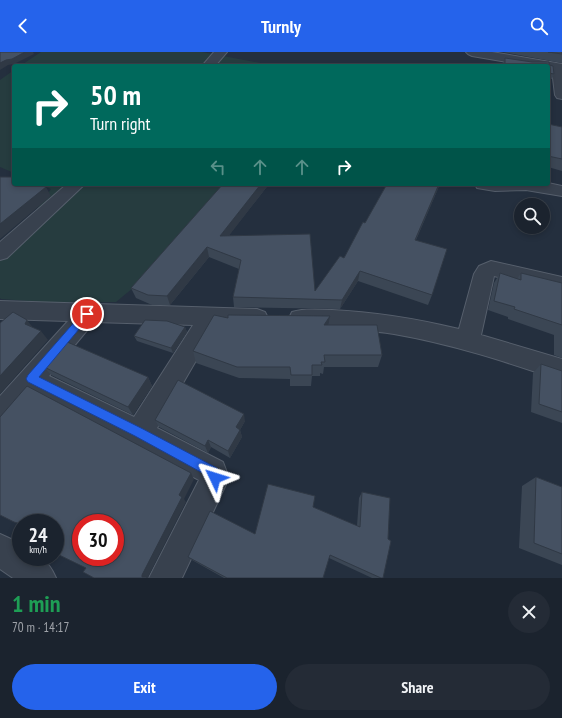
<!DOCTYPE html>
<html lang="en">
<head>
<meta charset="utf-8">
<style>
  :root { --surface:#1b232e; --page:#242b36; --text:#f1f3f6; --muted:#a0a4aa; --line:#39404a; --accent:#2563eb }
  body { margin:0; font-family:"PT Sans Narrow",sans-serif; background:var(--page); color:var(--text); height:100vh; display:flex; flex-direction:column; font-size:15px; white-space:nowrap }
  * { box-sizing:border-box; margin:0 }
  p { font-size:13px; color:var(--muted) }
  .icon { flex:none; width:22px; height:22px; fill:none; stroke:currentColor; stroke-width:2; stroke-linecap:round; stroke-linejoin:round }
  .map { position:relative; height:526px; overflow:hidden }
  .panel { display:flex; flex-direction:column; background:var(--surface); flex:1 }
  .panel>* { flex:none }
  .banner { position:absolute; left:12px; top:12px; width:538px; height:122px; border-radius:4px; box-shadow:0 2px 6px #0003,0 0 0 1px var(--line); background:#00695c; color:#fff; overflow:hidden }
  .tools { position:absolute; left:514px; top:146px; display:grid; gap:8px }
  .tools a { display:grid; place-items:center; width:36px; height:36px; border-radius:50%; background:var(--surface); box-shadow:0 2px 6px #0003,0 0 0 1px var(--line); font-size:20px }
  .speed { position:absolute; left:12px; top:462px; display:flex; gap:8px; font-size:20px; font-weight:700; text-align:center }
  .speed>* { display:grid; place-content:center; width:52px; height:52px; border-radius:50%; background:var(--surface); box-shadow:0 2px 6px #0003,0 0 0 1px var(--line); line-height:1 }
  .speed small { font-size:10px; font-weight:400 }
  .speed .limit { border:6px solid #d22; background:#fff; color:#111 }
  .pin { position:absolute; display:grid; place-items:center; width:34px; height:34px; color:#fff; margin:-17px; border:2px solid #fff; border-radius:50%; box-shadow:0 1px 4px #0007 }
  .me { position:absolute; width:44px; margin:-22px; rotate:311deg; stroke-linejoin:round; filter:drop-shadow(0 0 3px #0008) }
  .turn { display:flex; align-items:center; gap:14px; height:84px; padding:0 12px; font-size:18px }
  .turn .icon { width:52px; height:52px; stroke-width:2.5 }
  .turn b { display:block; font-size:28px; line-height:34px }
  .lanes { display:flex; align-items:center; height:38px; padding:0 12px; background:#0003; justify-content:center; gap:20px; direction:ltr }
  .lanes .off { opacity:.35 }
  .round { display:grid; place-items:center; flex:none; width:42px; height:42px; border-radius:21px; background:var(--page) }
  .head { display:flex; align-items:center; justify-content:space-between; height:68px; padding:0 12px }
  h1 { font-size:24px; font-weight:800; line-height:30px; color:#1e9e55 }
  .primary-button { display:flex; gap:8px; margin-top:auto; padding:8px 12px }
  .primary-button a { flex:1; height:46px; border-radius:24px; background:var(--accent); color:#fff; font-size:16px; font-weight:800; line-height:46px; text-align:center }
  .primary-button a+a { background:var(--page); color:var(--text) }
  header { display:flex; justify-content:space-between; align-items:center; height:52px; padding:0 12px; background:var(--accent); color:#fff; font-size:18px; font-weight:800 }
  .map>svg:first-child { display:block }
  .green { fill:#263c3f }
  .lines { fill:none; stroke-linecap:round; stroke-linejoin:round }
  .minor-casing { stroke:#565f6c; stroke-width:2 }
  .minor { fill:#38414e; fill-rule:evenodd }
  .wall { fill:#3b4654 }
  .shaded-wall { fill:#303945 }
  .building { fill:#455162; stroke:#303945; fill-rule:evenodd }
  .route { fill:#2563eb; stroke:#184099 }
</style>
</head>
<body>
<header><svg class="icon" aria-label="back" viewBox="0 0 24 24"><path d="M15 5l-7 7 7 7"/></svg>Turnly<svg class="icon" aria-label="search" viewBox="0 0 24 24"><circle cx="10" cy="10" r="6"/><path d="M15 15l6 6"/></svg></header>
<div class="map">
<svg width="562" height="526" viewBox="0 0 562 526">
  <rect width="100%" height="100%" fill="#242f3e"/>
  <path class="green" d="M41,0H202L276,14H20Z
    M14,18V121L0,115V28Z
    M39,132H224L139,231L116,250H42L1,247L0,246V209L51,137Z"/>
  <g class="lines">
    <g class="minor-casing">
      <path id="minor" d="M214,0H227L215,14H202Z
        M466,0H492L562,12V47L557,46L555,43L552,18L548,17V14H530L472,4L468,2Z
        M548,131L562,134V144L526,138L495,139L477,136L475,132Z
        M67,132H85L7,206L0,208V190Z
        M491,209L562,225V241L494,224L481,283L562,307V329C507,310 452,292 394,282C363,277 332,276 300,275L292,272L289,266L292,260C305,256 319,258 332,258C375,260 417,267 459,277L474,222L479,214Z
        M0,249L257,257L265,260L268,266L265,272L257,275L216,274L157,376L223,410L229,426L182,526H149L199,428L35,341L9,372L0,375V344L68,269L0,267ZM94,270L193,273L134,365L49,324Z
        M0,482L11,487L21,494V505C41,505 48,507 56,526H13L0,517Z"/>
    </g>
    <use href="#minor" class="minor"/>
  </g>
  <path class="wall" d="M503,0H562V11Z
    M505,6L532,10H549V13L553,14L554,22L552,27H548V14H503V11Z
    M548,72L562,75V119L548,115Z
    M269,132L229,183L315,239L344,206L365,171L387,132H440L416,188L432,243L428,253L358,229L340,257L234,255L233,245L239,217L209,205L170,253H152L136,246L131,236Z
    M500,221L517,227L521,221L562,231V306L554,303V283L508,267V265L488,258L494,231Z
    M330,264L329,273L382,303L378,315H324L323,322L320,321V324H312L311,334H290V327L239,326L196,311L193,299L228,266Z
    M185,275L187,280L173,301L137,289L134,284Z
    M541,312L562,319V371L531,360L533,321Z
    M44,315L148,325L152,334L133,363L51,323Z
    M155,368L245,369L240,378L242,385L230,406L211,395L208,401L159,375Z
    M536,425L562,435V513L519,496L522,434Z
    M362,440L383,526H372L329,506L323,526H224L192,508L188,505L255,482L313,455L357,474L359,446Z"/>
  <path class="shaded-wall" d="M25,0H33L34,2L14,12L8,13L0,18V11L6,8Z
    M35,132H42L44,136L46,135L51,144L0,187V172Z
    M261,132H269L221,194L220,184Z
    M439,132H440L411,198L415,188Z
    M207,195L209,205L170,253L167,244Z
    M360,219L358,229L340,257L342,248Z
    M330,264L328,276L324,273Z
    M27,268L34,277L25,272Z
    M185,275L187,280L173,301L171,296Z
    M41,279L48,288L0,342V324Z
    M148,325L152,334L133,363L128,355Z
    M244,362L245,369L240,378L242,385L230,406L228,399L236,375Z
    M208,388L211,395L208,401L205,394Z
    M191,421L194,427L184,447L186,450L148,525L149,526H145L142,525V523L179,443Z"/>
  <path class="building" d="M0,0H25L12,7L6,8L0,11Z
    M548,0H562V2Z
    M505,6L532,10H549V13L553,14L554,22L548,21V14H505Z
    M548,72L562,75V107L548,104Z
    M0,125H14V132H36L46,135L0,172Z
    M223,132H261L220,184L310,182L315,239L340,204L344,206L363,170L365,171L387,132H439L415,188L447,197L432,243L360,219L342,248L233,245L241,208L207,195L167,244L148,243L131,236Z
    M500,221L521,228V221L562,231V273L514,257L515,255L494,249Z
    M13,260L27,268L25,272L41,279L0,324V271Z
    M214,263L228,266V263L330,264L324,273H377L382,303H324L325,310H321L322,313H312V323H291L290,315H237L193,299Z
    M145,268L167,269L185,275L171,296L134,284Z
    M65,289L148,325L128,355L44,315Z
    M541,312L562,319V360L539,352Z
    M178,328L244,362L236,375L240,378L228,399L208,388L205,394L155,368Z
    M27,334L191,421L179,443L182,445L142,523V525H147L146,526H94L83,520L86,516L55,501V471H21V472L14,470L0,463V365ZM81,471H115V505H81Z
    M536,425L562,435V502L534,491Z
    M268,432L315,444L313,455L360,475L362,440L390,446L388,487L391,489L383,526H381L330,503L323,526H227L188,505L210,459L255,482Z"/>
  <path class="route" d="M87,258L90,259L91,262L90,264L39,325L143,377L217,416L221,426L219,430L215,432L211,430L208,424L135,384L28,330L26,327L28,323L84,259Z"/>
</svg>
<div class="tools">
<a><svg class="icon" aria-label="search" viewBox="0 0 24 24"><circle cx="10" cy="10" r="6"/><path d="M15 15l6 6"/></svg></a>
</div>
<div class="speed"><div>24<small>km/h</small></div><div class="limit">30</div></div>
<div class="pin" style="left:87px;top:262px;background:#d93025"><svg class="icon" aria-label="arrive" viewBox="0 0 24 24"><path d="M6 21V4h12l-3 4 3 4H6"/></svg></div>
<svg class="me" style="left:215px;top:426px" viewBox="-20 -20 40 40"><path d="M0-17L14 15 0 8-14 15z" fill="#2563eb" stroke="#fff" stroke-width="4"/></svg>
<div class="banner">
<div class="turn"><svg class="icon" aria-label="right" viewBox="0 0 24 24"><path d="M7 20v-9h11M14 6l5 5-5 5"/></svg><div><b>50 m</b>Turn right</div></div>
<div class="lanes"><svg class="icon off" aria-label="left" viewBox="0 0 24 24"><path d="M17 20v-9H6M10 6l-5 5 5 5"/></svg><svg class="icon off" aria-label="ahead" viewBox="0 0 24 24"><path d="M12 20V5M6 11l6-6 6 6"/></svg><svg class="icon off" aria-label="ahead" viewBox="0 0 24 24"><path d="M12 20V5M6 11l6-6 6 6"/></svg><svg class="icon" aria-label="right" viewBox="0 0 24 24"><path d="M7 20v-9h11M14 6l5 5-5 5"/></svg></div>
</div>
</div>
<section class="panel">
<div class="head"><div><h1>1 min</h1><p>70 m · 14:17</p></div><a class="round"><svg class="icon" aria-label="close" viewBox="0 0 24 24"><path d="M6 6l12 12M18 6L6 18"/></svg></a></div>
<div class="primary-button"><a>Exit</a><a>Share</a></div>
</section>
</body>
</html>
